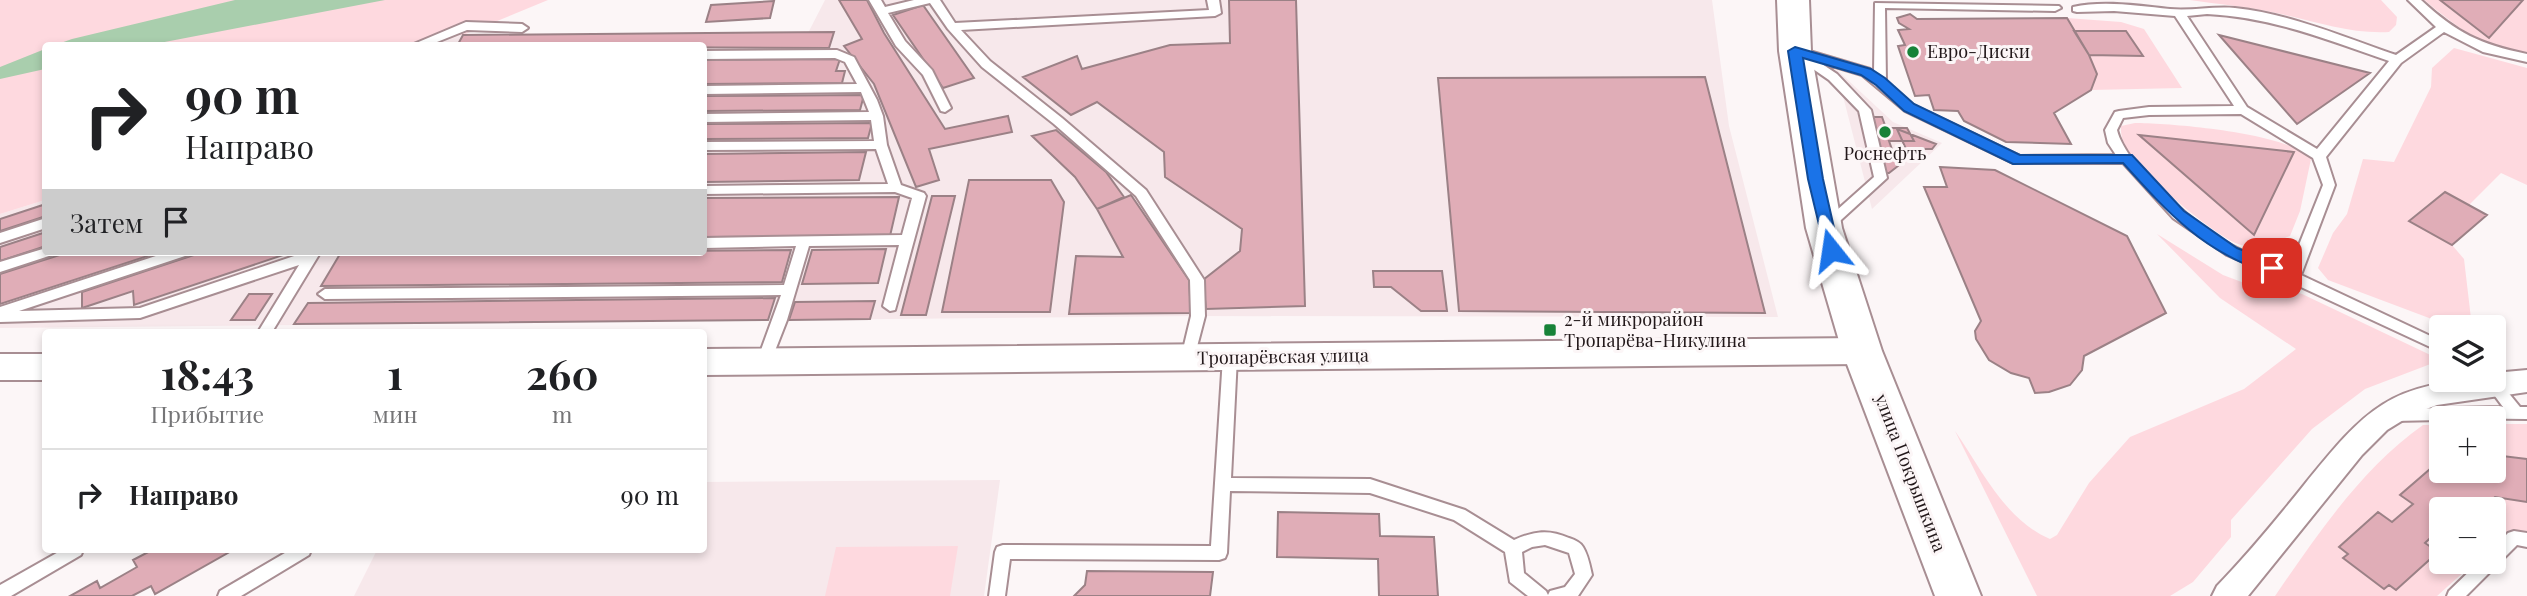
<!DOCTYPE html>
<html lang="ru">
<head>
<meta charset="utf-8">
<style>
  :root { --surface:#fff; --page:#f6f6f6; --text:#202124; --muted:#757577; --line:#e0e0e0 }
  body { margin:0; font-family:"Playfair Display",serif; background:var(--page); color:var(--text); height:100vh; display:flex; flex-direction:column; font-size:26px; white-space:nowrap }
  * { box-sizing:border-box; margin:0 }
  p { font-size:23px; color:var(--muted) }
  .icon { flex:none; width:38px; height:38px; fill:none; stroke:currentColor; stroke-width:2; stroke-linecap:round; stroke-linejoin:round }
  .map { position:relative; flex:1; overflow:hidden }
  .panel { position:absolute; left:42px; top:329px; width:665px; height:224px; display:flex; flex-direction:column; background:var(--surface); border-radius:7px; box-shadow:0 4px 10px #0003 }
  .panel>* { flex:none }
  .banner { position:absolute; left:42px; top:42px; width:665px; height:214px; border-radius:7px; box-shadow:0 4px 10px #0003; background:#fff; color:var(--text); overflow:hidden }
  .fabs { position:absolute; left:2429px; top:315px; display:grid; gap:14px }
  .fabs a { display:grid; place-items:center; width:77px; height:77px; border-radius:7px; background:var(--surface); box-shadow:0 4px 10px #0003; font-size:35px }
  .pin { position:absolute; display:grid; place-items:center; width:60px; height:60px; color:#fff; margin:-30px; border-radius:14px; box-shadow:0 4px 10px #0006 }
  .me { position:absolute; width:77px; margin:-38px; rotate:345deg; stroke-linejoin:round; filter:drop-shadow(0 0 5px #0008) }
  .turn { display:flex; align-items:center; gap:24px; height:147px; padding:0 28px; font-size:32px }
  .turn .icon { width:91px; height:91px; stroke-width:2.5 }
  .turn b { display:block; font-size:49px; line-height:60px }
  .then { display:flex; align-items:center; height:66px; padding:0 28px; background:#0003; gap:14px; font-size:26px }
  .eta { display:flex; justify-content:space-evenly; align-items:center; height:119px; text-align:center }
  .eta b { font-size:42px; font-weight:700; line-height:49px }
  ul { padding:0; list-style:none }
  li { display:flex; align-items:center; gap:21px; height:91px; padding:0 28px; border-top:2px solid var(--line) }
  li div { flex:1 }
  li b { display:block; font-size:26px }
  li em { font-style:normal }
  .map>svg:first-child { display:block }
  .built { fill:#f7e8eb }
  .green { fill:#fed9df; fill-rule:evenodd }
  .water { fill:#a9cead }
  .building { fill:#e0adb7; stroke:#9b8186; stroke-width:2 }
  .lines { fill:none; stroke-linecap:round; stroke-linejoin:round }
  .service-casing { stroke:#a88e93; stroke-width:4 }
  .minor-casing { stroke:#a88e93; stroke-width:4 }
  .tertiary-casing { stroke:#a88e93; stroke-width:4 }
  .secondary-casing { stroke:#a88e93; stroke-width:4 }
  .service { fill:#fff; fill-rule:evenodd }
  .minor { fill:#fff; fill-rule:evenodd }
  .tertiary { fill:#fff; fill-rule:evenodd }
  .secondary { fill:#fff; fill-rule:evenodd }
  .route { fill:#1a73e8; stroke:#114b97; stroke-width:2 }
  .poi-dot { fill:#178238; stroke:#fcf6f7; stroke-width:2.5 }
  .labels { text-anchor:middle; stroke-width:6; stroke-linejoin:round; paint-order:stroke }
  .poi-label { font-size:18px; fill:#22181a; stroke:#fcf6f7; text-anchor:start }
  .street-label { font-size:18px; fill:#22181a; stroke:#fcf6f7 }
</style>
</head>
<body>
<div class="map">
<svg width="2527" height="596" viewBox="0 0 2527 596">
  <rect width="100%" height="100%" fill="#fcf6f7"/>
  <path class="built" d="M825,0H1712L1729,126L1778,317L1198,316L0,328V214L45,200L46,252H704V46L432,45L451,34L808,33Z
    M1836,69L1893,122L1942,143L1872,209Z
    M1000,480L984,596H354L377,550H704V482Z"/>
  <path class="green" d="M0,0H548L463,35L451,34L432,45L46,46L45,200L0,214Z
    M2190,0H2381L2397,17L2396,25L2389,32C2349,34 2315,21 2276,13C2248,7 2218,4 2190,0Z
    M2424,0H2440L2489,38L2523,0H2527V52C2487,54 2453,23 2424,0Z
    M2067,18L2121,22L2144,29L2182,88L2091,90L2097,74L2089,56Z
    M2454,48L2527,68V185L2501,173L2469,205L2444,192L2409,220L2452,245L2464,259L2472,327H2453L2328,280L2318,268L2333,233L2347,214L2363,159L2394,162L2431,87L2432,68Z
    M2135,123C2170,123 2291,133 2311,159L2300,211L2290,236C2274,242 2255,250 2238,244C2213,234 2152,182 2134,160C2126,150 2120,138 2121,126ZM2140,135L2293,152H2294L2254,235Z
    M2157,234L2223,275L2247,284L2258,280L2302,294L2441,360L2365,389L2312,429L2231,520V537L2193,582L2170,596H2037L1955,431C1982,470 2005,520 2050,539L2057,535L2089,483L2130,437L2244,389L2296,349L2220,298Z
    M2494,424H2527V459L2494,455Z
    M2423,425H2441V465L2437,463L2401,495L2413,504L2392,522L2378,513L2339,547L2348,554L2344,559L2384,589L2389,585L2397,589L2437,552L2425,543L2441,528V562H2475L2437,596H2275C2317,535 2362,468 2423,425Z
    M2495,497L2527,502V531L2510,530L2494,545V509H2482Z
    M958,546L950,596H825L836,547Z"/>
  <path class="water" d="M235,0H385L149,45H55L72,39Z
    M45,49V69L0,79V67Z"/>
  <path class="building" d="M839,0H867L884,33L945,129L1008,116L1012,132L929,149L939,180L916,187L874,84L844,46L862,39Z
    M1229,0H1296L1305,306L1206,309L1203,280L1240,251L1242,229L1165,177L1164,152L1097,102L1071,115L1023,77L1077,56L1082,69L1170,45L1230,43Z
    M2440,0H2523L2489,38Z
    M774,1L770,18L706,22L711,5Z
    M923,5L974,78L943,88L893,15Z
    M1910,14L1917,19L2067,18L2089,55L2097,74L2091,90L2054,113L2071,144L2006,142L1964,121L1958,111L1934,110L1929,95L1915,96L1898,46L1905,45L1898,30L1909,29L1899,23L1897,18Z
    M2074,31H2126L2143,56L2089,55Z
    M834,32L829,48L457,46L463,35Z
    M2219,35L2370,73L2297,124Z
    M840,59L836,71H845L842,83L704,84V60Z
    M1705,77L1765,313L1459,311L1438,78Z
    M864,95L860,110L704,111V96Z
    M1872,117H1882L1886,128H1907L1914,141H1889L1898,166L1889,173H1879Z
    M872,123L868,138L704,139V124Z
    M1897,129L1936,144L1932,149H1906Z
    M1056,130L1106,172L1124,197L1097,209L1075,177L1032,136Z
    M2139,135L2294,152L2254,235Z
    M866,152L859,180L704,182V154Z
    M1940,167L1995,170L2127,236L2166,313L2084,356L2082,370L2070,385L2049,392L2035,393L2029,378L2011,373L1989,360L1976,339L1975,331L1981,321L1924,187H1947Z
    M969,180H1051L1064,202L1050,312H942Z
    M2445,192L2487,215L2452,245L2409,221Z
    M1131,195L1189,280L1191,313L1069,314L1076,256L1123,257L1097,209Z
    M932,196H955L926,315H901Z
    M899,197L890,236L704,237V198Z
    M46,204V216L0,231V219Z
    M46,232V246L0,261V247Z
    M886,249L878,283L802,284L812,250Z
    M791,250L782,282L321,286L340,254Z
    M69,252H160L0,304V274Z
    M203,252H292L134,305L133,291L82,308V292Z
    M1373,271H1442L1447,311H1421L1391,287H1374Z
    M249,294H272L255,320H231Z
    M775,298L768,320L294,324L308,303Z
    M875,301L870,319L789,320L795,302Z
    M2494,455L2527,459V502L2495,497L2482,509H2441V528L2425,543L2438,552L2396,590L2389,585L2384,589L2343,558L2348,554L2339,547L2378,512L2392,522L2413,504L2400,495L2437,463L2441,465V471H2459L2467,476L2479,474L2477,471H2494Z
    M1278,512L1379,514L1380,536L1434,537L1438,596H1379L1378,559L1277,557Z
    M152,550H233L155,594L151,586L132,596H70L97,581L100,588L137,567L133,560Z
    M1087,571L1213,572L1210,596H1074L1085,585Z"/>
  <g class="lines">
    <g class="service-casing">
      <path id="service" d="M869,0H881L885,7L914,0H940L955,23L1209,10L1207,0H1219L1221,13L1215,16L961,30L990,61L1062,118L1146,190L1204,280L1205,316L1193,362H1183L1181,358L1191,316L1190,280L1136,196L1054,124L982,67L948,29L930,3L888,13L905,41L932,70L951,108L945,112L941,111L923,75L896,46Z
        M2408,0H2421C2457,33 2479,44 2527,54V62L2483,52L2444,32L2401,63L2326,157L2335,185L2301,275L2441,341V352L2288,281L2227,255L2173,218L2123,163H2013L1905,111L1862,75L1819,62L1837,74L1871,110L1887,178L1830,230L1825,232L1818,227L1874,177L1859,111L1829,80L1803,62V57L1790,51L1796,47L1870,69L1874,72L1875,3L2059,6L2061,8L2055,11L1885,8L1886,82L1913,105L2020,156L2116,155L2108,143L2105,130L2115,112L2119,111L2149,107L2234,106L2175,16L2114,11L2077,12L2073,11V7C2104,0 2139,6 2170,9C2192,11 2213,6 2235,8C2291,14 2343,37 2396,55L2436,27ZM2207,14C2271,17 2329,40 2389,61L2317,149L2247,107L2187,16ZM2241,114L2313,158L2323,185L2289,270C2272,263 2255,257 2239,249C2203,232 2126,168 2117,130L2123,118L2149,115Z
        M466,22L522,24L528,28L522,32L467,30L427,46H409Z
        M837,50L854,57L877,100L883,116L887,145L901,185L924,193L926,196L895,310L890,311L883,306L899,245L809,246L787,320L771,361L769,365H759L757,361L781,295L325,299L318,294L325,289L784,285L796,246L704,248V238L902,235L912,198L895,192L704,194V186L888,184L876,149L704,150V142L874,141L871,120L704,122V114L869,112L861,92L704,94V86L857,84L845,62L835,58L704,59V51Z
        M46,218V228L0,243V233Z
        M46,248V252H54L52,255L0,272V262Z
        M168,252H190L188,255L19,311L140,308L306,252L320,253L272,332H258L299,265L140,318L0,322V307Z
        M1230,351L1235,353L1237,357L1231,478L1370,479L1465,510L1514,540C1534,531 1549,529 1569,538C1575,540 1580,542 1583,547C1588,555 1590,566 1592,575L1578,596H1528L1510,582L1505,552L1454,520L1370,493L1230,491L1227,553L1225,558L1219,560L1010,559L1005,596H989L995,552L997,547L1003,545L1211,546L1223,357L1225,353ZM1545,545L1569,553L1575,574L1565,587L1550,591L1548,595L1546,591L1524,573L1522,552L1532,547Z
        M2494,375L2520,407H2527V419L2441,418V420L2394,421L2389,419L2386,415L2389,411L2394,409L2503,407L2483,380H2494Z
        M2514,531L2527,533V547L2517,545L2466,596H2447L2449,591L2479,562H2494V547L2508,533Z
        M62,550H83L81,555L11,596H0V585Z
        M290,550H311L309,555L241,596H218L220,591Z"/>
    </g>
    <g class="minor-casing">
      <path id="minor" d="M2527,370V392L2437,405L2413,414L2387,430L2362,455L2248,596H2212L2217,586C2248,554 2276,520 2304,485C2365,410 2390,380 2494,380V373Z"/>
    </g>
    <g class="tertiary-casing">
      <path id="tertiary" d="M1862,338L1874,342L1879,351L1874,360L1862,364L704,375V349Z
        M0,354H46V380H0Z"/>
    </g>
    <g class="secondary-casing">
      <path id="secondary" d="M1777,0H1809L1811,51L1842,228L1882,351L1981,596H1935L1842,351L1806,228L1779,51Z"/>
    </g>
    <use href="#service" class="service"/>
    <use href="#minor" class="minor"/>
    <use href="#tertiary" class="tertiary"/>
    <use href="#secondary" class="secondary"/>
  </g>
  <path class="route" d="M1795,47L1871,69L1885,78L1914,104L2020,155H2132L2184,211L2237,248L2278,264L2280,268L2272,274C2205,254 2168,213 2123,163L2013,164L1904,111L1876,85L1861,75L1803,58L1823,179L1839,250L1831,255L1826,254L1808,179L1788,51Z"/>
  <g class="poi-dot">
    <circle cx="1913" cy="52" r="7"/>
    <circle cx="1885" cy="132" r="7"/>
    <rect x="1543" y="323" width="14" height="14" rx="3.5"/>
  </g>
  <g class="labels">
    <g class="poi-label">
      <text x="1927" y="58">Евро-Диски</text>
      <text x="1885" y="160" text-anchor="middle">Роснефть</text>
      <text x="1564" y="326">2-й микрорайон<tspan x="1564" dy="21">Тропарёва-Никулина</tspan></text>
    </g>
    <g class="street-label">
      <text transform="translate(1283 357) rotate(-1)" y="6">Тропарёвская улица</text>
      <text transform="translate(1910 473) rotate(69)" y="6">улица Покрышкина</text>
    </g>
  </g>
</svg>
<div class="fabs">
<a><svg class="icon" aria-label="layers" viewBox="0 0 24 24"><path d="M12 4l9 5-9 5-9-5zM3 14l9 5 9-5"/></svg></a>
<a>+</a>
<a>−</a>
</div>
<div class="pin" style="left:2272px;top:268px;background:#d93025"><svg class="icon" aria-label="arrive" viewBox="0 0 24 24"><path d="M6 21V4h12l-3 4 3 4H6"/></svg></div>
<svg class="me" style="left:1831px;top:250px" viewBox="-20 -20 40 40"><path d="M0-17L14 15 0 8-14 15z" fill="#1a73e8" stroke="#fff" stroke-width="4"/></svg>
<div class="banner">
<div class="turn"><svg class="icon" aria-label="right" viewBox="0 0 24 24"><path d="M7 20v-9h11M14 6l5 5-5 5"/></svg><div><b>90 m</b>Направо</div></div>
<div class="then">Затем<svg class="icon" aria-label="arrive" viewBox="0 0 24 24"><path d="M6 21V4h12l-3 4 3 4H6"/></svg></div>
</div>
<section class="panel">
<div class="eta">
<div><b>18:43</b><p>Прибытие</p></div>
<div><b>1</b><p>мин</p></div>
<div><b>260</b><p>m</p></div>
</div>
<ul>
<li><svg class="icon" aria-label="right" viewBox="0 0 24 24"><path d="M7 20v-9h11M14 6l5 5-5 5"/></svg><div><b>Направо</b></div><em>90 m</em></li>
</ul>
</section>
</div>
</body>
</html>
